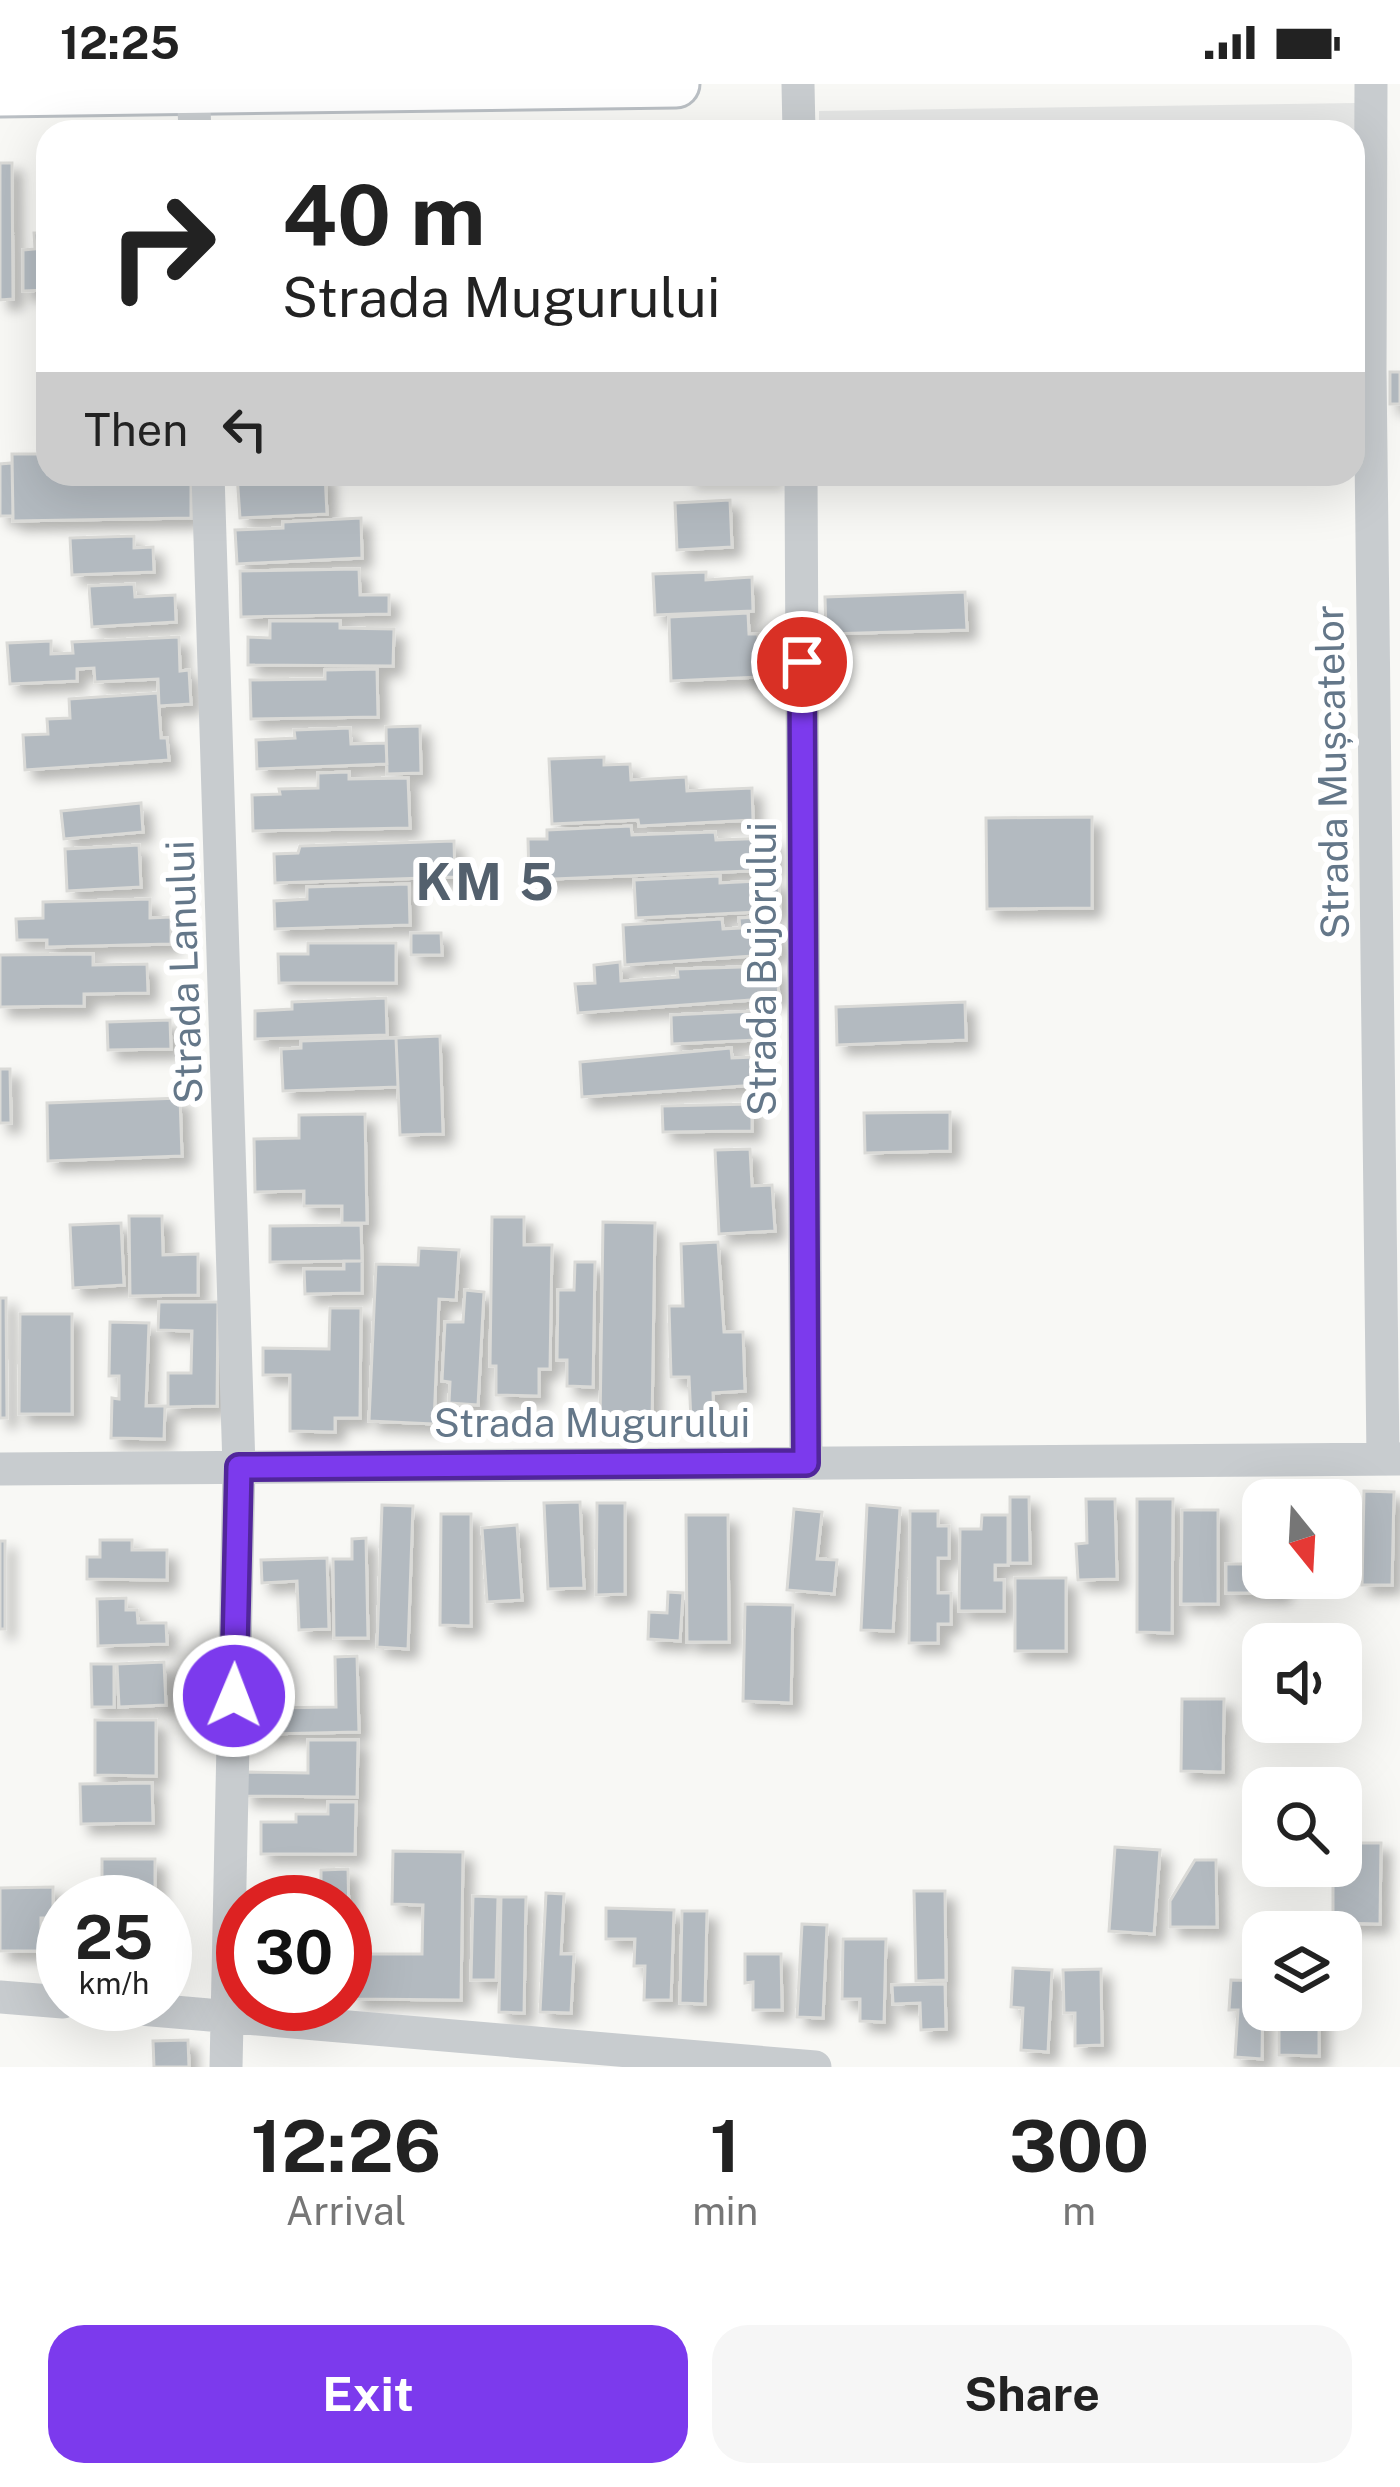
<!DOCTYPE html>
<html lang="en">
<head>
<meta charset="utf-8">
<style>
  :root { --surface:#fff; --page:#f6f6f6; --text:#222; --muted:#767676; --accent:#7c3aed }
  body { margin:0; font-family:"Public Sans",sans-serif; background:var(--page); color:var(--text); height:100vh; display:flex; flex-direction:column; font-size:45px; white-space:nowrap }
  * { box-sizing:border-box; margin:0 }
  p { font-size:39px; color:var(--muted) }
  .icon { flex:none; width:66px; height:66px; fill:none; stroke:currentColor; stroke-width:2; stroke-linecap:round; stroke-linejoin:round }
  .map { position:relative; height:1983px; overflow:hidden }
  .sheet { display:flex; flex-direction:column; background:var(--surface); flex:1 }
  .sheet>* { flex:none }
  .guide { position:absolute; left:36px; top:36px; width:1329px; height:366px; border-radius:36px; box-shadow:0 12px 48px #0002; background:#fff; color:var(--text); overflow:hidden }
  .needle { width:78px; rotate:162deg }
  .fabs { position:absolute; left:1242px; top:1395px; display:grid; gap:24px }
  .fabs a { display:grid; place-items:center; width:120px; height:120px; border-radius:24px; background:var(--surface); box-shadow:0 12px 48px #0002; font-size:60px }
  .speed { position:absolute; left:36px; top:1791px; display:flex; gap:24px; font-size:60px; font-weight:700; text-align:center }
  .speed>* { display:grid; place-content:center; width:156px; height:156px; border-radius:50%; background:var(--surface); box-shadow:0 12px 48px #0002; line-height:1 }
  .speed small { font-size:30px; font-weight:400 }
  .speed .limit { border:18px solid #d22; background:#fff; color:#111 }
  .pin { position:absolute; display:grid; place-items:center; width:102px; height:102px; color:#fff; margin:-51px; border:6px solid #fff; border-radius:50%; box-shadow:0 3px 12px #0007 }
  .me { position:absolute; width:132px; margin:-66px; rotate:1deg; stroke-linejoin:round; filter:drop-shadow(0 0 9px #0008) }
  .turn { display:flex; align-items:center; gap:42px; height:252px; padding:0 48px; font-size:54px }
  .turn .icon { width:156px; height:156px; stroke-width:2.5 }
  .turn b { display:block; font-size:84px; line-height:102px }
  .then { display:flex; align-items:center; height:114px; padding:0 48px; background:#0003; gap:24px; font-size:45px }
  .eta { display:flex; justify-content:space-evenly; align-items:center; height:204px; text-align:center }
  .eta b { font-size:72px; font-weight:700; line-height:84px }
  .action { display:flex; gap:24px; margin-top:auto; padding:24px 48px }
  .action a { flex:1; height:138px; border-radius:36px; background:var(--accent); color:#fff; font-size:48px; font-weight:700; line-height:138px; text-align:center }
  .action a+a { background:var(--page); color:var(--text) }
  .status { display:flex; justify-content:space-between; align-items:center; height:84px; padding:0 60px; background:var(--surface); direction:ltr }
  .status svg { height:33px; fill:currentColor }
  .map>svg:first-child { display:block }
  .built { fill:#e6e7e6 }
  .building { fill:#b3bac0; stroke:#dadad7; stroke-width:3; filter:url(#shadow) }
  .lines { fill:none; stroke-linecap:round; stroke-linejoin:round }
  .secondary-casing { stroke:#babfc4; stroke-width:51 }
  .street { stroke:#c8cccf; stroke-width:33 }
  .secondary { stroke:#fff; stroke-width:45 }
  .route-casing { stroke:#51269a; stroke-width:30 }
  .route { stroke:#7c3aed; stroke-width:21 }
  .labels { text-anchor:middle; stroke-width:12; stroke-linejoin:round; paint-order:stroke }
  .street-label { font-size:39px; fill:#647789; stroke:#fff }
  .district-label { font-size:51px; font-weight:bold; letter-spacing:3px; fill:#53606d; stroke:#fff }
</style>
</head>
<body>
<div class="status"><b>12:25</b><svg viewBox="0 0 49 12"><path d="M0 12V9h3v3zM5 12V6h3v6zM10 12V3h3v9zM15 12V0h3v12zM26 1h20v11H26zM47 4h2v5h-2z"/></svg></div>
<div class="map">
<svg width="1400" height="1983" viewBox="0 0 1400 1983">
  <defs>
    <filter id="shadow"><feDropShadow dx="9" dy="9" stdDeviation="6" flood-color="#0004"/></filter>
  </defs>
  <rect width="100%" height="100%" fill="#f8f8f5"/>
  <path class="built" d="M1356,19L1359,264H1353V48H819V27Z"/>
  <path class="building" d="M0,79H12L13,215L0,216Z
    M34,149H48V206L23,207V166L35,165Z
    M1390,288H1400V320H1390Z
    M12,370H48V390H191V434L13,437Z
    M12,379L13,432H0V380Z
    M237,390H325L327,430L240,434Z
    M687,390H774V394H687Z
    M730,416L732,463L677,466L675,419Z
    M361,434L362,474L237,480L235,446L283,444V438Z
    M134,452V464L153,463L154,488L72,491L70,454Z
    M359,485L360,511H389V530L241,533L240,487Z
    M706,488V496L752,493L753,527L655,531L653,490Z
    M134,500L135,513L175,511L176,538L92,543L89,502Z
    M965,508L967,546L826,550L825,513Z
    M748,529L749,550H758L760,593L671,597L669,533Z
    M270,537H340V544L394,545L393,582L248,581V553L270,554Z
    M179,553L180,587L189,586L191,620L159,622L158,595L95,598L94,584L77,585V597L10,600L7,559L51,557V570L73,569L72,558Z
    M377,585L378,633L251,635L250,596L325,595V586Z
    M158,609L161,654H167L169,676L25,686L23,651L48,650L47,635L70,634L69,615Z
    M420,642L421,689L387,690L386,643Z
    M350,644L351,660L386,659L387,680L257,685L256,656L295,654L294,646Z
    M604,673V681L630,680L631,696L686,693L687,707L752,704L753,736L639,742L638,736L552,740L549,675Z
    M349,688V695L408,694L410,744L253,747L252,711L280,710L279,705L318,704V689Z
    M141,719L143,748L64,755L61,727Z
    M1092,733V824L987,825L986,734Z
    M631,742L632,751L715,748L716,756L773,754L774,786L529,796L528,755H547V746Z
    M454,757L455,793L275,799L274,770L298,769L300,762Z
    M139,761L141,803L67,807L65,765Z
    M720,792V799L779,796L780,827L636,834L634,796Z
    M409,800L410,841L275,845L274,817L307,815V803Z
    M150,815V834L171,833V860L47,863V856H17L16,835L43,834V818Z
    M771,832L772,847L756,848V851L778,849L780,870L625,881L623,841L722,835L723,845L740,844L739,834Z
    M411,849H441L442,871H411Z
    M308,859H396V899H279L278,870H308Z
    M93,870V881L147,880L148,909L84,910V922L0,923V871Z
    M620,878L621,897L678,893L677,885L777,882L779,914L578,929L575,900L595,899L594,881Z
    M386,914L387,951L255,955V927L292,925V918Z
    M965,918L966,956L837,961L836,923Z
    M755,927L757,956L672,960L671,931Z
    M170,936L171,965L108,966L107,938Z
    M440,952L443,1050L400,1051L396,954Z
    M396,954L398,1003L283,1007L281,965L301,964V957Z
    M731,964L732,974L755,973L757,1001L582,1013L580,978Z
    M0,985H10L11,1039H0Z
    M180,1014L182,1072L48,1077L47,1019Z
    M752,1020V1047L663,1048L662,1022Z
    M950,1028V1067L865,1069L864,1029Z
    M365,1030L367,1139H342V1122H304V1107L255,1108L254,1055L299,1054V1031Z
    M750,1065L752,1102L772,1101L775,1147L719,1150L715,1066Z
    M129,1132H162L163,1171L198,1170V1211L130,1212Z
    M492,1133H524V1161H552L550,1285H539V1312L496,1311V1282H490Z
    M603,1138L655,1139L652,1340L600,1339Z
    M121,1139L124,1201L73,1204L70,1141Z
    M361,1141L362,1177L270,1178V1142Z
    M718,1158L724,1248H743L745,1307L713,1309L714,1336L691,1337L689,1293H671L669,1222H683L681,1160Z
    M419,1164L459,1166L456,1216L439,1215L434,1340L369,1337L376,1180L418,1181Z
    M344,1177H362V1209L305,1210L304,1185H344Z
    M575,1178H595L593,1303L567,1302V1276H557L558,1206H574Z
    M465,1206L484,1208L478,1321L449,1319L450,1298L442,1297L445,1238H463Z
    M0,1214H6L7,1334H0Z
    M159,1218H218L217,1322L168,1323V1289H191L192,1247L158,1246Z
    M330,1224H361L360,1334H335V1348L290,1347V1291H263V1264L329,1265Z
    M20,1230H72V1330H19Z
    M110,1238L149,1239L146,1322H165L164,1355L111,1354L112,1314L119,1315V1292H109Z
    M1314,1404L1339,1406V1416H1313Z
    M1364,1407L1394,1408L1392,1501H1362Z
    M1256,1409H1282V1416H1263V1494H1281V1509H1226V1480H1256Z
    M1010,1413H1029L1030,1479H1010Z
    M1086,1415H1115L1117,1495L1078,1496L1076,1460L1087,1459Z
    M1137,1415H1173L1172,1549L1137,1548Z
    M580,1418L584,1504L548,1505L544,1419Z
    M597,1419H625V1510L596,1511Z
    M382,1421L413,1422L408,1565L377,1563Z
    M867,1421L900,1424L893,1547L861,1546Z
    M794,1425L822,1428L817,1475L837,1476L834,1510L787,1506Z
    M1182,1426H1218V1520H1181Z
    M910,1427H938V1442H949V1474H938V1509H951V1540H938V1559H909Z
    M441,1430H471V1542L440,1541Z
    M686,1431H728L729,1558H687Z
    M982,1431H1008V1481H995V1496H1004V1527H959L960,1445H981Z
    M517,1441L522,1516L487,1518L482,1444Z
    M366,1454L368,1554H334L333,1475H352V1455Z
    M100,1456H132V1466H167V1496L87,1495V1473H100Z
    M0,1457H5V1545H0Z
    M327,1474L329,1545L299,1546L297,1497L262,1499L261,1476Z
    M1015,1494H1066V1567H1015Z
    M668,1508L683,1509L680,1557L648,1555L649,1528L667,1529Z
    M126,1514V1526H137L138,1539H166L167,1560L98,1562L97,1515Z
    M745,1520L793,1521L791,1619L743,1617Z
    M357,1572L359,1648L267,1650V1624L336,1623L335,1573Z
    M164,1578L166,1621L119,1623L117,1580Z
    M91,1580H114V1623H92Z
    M1182,1615H1224L1223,1688L1181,1687Z
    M95,1636H156V1692L95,1691Z
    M308,1656H358L357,1713L244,1712L245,1688L308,1689Z
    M152,1699L153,1739L81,1740L80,1700Z
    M328,1718H356L355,1770H261V1738H296V1730H328Z
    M1341,1759H1381L1380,1840L1333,1839V1782H1341Z
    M1115,1763L1160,1766L1154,1850L1109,1847Z
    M393,1767L463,1768L461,1916L354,1915V1870H422L423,1821L392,1820Z
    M102,1775H155V1818H102Z
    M1195,1776H1216L1217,1843H1170V1817Z
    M348,1785L350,1883H345V1818H321V1786Z
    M53,1803V1834H41V1867H0V1804Z
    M914,1807H945L946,1896L916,1897Z
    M546,1809L564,1810L561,1870H574L571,1929L540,1928Z
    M473,1812L498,1813L496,1896H471Z
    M501,1813H526L524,1929L499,1928Z
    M606,1824L674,1826L671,1916H644L645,1882H634L635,1855H606Z
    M682,1827H707L705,1920L680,1919Z
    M802,1840L827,1841L823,1934L797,1933Z
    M843,1855H886L884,1938L860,1937V1915H842Z
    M745,1870H781L782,1926H753V1898L745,1899Z
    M1013,1884L1052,1886L1048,1968L1021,1966L1023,1924L1011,1923Z
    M1101,1885L1102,1961L1075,1962V1929H1064L1063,1886Z
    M1231,1896L1263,1897L1262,1975L1235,1973L1238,1926H1229Z
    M945,1900L946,1945L921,1946L920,1919L893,1920L892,1901Z
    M1279,1926H1319V1972L1279,1971Z
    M188,1956L189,1983H154L153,1957Z"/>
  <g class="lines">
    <g class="secondary-casing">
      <path id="secondary" d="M0,9L676,0"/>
    </g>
    <path class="street" d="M193,0L195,48
      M798,0L799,48
      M1371,0L1370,286L1383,1375
      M208,390L239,1383L226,1983
      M801,390L806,1379
      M0,1385L1400,1375
      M0,1913L63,1918
      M82,1920L815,1983"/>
    <use href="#secondary" class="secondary"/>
  </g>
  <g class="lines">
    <g class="route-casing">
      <path id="route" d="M234,1612L239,1383L806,1379L802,578"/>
    </g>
    <use href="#route" class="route"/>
  </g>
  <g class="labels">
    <g class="street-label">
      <text transform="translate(1332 688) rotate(-91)" y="14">Strada Mușcatelor</text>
      <text transform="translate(762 885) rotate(-90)" y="14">Strada Bujorului</text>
      <text transform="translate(184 888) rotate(-92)" y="14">Strada Lanului</text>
      <text x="592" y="1353">Strada Mugurului</text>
    </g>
    <g class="district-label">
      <text x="486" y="816">KM 5</text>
    </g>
  </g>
</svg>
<div class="fabs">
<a><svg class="needle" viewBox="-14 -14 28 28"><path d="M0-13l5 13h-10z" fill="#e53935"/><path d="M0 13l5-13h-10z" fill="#767676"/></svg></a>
<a><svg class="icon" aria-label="sound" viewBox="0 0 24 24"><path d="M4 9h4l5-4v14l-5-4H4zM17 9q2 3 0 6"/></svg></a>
<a><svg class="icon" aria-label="search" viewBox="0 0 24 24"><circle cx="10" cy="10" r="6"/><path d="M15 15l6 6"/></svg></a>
<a><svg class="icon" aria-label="layers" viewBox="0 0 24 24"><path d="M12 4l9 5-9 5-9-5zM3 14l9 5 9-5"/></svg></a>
</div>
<div class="speed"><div>25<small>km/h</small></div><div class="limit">30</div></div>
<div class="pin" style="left:802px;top:578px;background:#d93025"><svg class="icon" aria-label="arrive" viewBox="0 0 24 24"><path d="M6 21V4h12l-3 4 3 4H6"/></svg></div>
<svg class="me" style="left:234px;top:1612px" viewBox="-20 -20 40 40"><circle r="17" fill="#7c3aed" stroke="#fff" stroke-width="3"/><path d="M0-11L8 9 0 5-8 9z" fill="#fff"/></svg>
<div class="guide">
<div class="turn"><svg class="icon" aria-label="right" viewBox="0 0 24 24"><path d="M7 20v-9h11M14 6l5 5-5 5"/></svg><div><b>40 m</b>Strada Mugurului</div></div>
<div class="then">Then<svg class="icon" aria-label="left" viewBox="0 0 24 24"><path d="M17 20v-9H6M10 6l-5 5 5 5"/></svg></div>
</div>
</div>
<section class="sheet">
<div class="eta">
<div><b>12:26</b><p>Arrival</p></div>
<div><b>1</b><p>min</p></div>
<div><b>300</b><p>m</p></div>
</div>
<div class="action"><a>Exit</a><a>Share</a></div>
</section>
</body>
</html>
